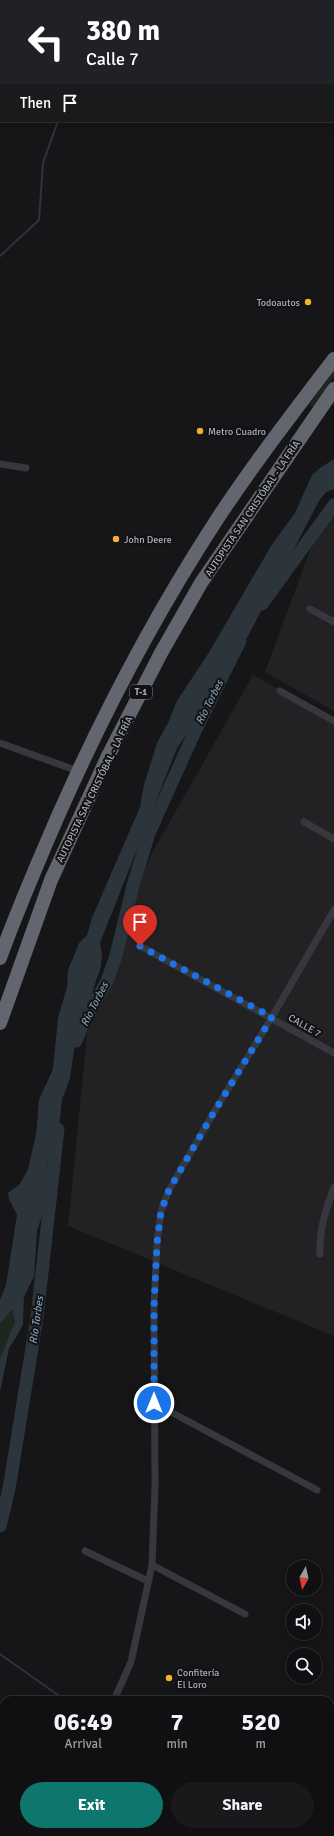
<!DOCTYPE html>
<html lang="en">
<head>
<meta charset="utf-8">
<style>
  :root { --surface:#101012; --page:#19191b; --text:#f1f3f6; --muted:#9c9d9f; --line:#303032; --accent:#0f766e }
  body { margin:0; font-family:Signika,sans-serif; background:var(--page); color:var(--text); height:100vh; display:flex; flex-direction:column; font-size:15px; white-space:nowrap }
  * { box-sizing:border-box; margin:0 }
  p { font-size:13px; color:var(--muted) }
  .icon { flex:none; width:22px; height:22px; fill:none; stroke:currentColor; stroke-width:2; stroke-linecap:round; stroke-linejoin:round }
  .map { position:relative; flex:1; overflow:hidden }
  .sheet { position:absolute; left:0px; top:1696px; width:334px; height:140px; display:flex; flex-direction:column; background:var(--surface); border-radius:12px 12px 0 0; box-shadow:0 2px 10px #0003,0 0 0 1px var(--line) }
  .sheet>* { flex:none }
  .guide { position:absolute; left:0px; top:0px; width:334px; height:122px; box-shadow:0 2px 10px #0003,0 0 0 1px var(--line); background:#202124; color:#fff; overflow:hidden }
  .needle { width:26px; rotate:189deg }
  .controls { position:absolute; left:286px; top:1560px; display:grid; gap:8px }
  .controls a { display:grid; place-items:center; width:36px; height:36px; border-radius:50%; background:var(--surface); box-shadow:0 2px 10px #0003,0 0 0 1px var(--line); font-size:20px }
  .pin { position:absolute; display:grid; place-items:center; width:34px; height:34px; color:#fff; margin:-41px -17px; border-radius:50% 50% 50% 0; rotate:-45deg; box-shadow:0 0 4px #0007 }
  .pin .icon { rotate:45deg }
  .me { position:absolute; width:44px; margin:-22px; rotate:0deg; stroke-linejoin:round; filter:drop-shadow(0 0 3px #0008) }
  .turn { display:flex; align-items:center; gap:14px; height:84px; padding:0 20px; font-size:18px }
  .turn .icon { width:52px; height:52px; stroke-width:2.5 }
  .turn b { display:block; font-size:28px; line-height:34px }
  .then { display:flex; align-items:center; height:38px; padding:0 20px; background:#0003; gap:8px; font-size:15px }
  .eta { display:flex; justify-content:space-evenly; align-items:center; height:68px; text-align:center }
  .eta b { font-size:24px; font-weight:700; line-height:28px }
  .cta { display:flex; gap:8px; margin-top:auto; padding:8px 20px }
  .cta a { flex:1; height:46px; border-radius:24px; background:var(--accent); color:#fff; font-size:16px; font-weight:700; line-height:46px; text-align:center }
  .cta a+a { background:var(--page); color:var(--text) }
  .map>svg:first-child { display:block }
  .built { fill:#222225 }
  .green { fill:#1e261f }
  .water { fill:#2c353c }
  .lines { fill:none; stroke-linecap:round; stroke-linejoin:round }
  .stream { stroke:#2c353c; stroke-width:2 }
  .river { stroke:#2c353c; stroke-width:13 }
  .street { stroke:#37383d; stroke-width:7 }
  .highway { stroke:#63666e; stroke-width:14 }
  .route { stroke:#1a73e8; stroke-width:7; stroke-dasharray:0 12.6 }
  .poi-dot { fill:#f2b134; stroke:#111113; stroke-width:1.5 }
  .labels { text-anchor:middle; stroke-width:4; stroke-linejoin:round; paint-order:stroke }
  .shield { fill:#111113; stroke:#7b7e86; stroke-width:1 }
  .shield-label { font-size:9px; font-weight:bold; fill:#a8adb8 }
  .poi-label { font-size:10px; fill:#a8adb8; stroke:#111113; text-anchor:start }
  .street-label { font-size:10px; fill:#a8adb8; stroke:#111113 }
  .water-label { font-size:11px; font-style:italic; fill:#7f9bb3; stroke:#111113 }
</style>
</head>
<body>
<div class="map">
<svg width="334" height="1836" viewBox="0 0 334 1836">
  <rect width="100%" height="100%" fill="#161618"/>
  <path class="built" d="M334,498V711L265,672L326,507Z
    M253,675L334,719V1336L68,1226L89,1014L125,915L152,853Z"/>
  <path class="green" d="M334,370V377L313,407L309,405Z
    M12,1308L15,1321L0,1359V1324Z
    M333,1724L334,1836H321V1832H330V1735Z"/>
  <path class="water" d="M334,459V489L326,492L319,501L248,636L218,674L199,717L177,748L100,943L102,954L101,966L75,1044L70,1078L62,1100L58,1138L47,1165V1199L37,1231L34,1276L24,1297L23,1324L18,1334L9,1348L0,1392V1359L15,1321L12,1309L0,1324V1300L6,1285L17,1215L9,1199L8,1193L20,1184L28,1169L36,1135L39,1100L53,1069L58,1018L67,987L68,970L79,943L87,935L92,918L140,807L144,785L157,743L168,723L177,701L208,654L271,546L295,513L312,475L320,468Z"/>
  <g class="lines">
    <path class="stream" d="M116,1L117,0
      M0,256L39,220L43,163L58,121
      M0,1654L65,1700
      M330,1831L334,1832"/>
    <path class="river" d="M262,604L334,505
      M76,1041L86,1017L107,981L115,959L134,882L149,833L196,729L240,641
      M0,1526L9,1489L37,1317L58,1129"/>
    <path class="street" d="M0,464L26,468
      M310,609L334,622
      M280,691L334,721
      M0,743L78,771
      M304,822L334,839
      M140,946L334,1053
      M320,1254C319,1229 326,1209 334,1187
      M154,1403L317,1490
      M85,1551L148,1581
      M152,1565L245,1614
      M114,1700L131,1662L152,1565L155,1486L154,1307L157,1243L161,1211L169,1190L214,1112L272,1017L334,910
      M44,1836L45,1832"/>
    <path class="highway" d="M0,958C11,927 24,896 37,865C86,747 144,632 214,524C251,467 293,413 334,359
      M0,1023L51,880L108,756L161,653L201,583L334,389"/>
  </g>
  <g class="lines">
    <path class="route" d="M140,946L272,1017L214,1112L169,1190L161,1211L157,1243L154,1307V1403"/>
  </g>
  <g class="poi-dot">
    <circle cx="308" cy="302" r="4"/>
    <circle cx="200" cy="431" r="4"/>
    <circle cx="116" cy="539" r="4"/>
    <circle cx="169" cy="1678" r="4"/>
  </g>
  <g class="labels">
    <rect class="shield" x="130" y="685" width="22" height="14" rx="3"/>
    <g class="shield-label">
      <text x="141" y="695">T-1</text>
    </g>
    <g class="poi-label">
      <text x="300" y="306" text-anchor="end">Todoautos</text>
      <text x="208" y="435">Metro Cuadro</text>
      <text x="124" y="543">John Deere</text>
      <text x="177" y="1676">Confitería<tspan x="177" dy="12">El Loro</tspan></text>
    </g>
    <g class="street-label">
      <text transform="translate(252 508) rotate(-56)" y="4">AUTOPISTA SAN CRISTÓBAL - LA FRÍA</text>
      <text transform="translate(94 789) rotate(-64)" y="4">AUTOPISTA SAN CRISTÓBAL - LA FRÍA</text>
      <text transform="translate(305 1025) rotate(30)" y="4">CALLE 7</text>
    </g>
    <g class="water-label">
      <text transform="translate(209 702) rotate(-63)" y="4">Río Torbes</text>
      <text transform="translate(94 1004) rotate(-63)" y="4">Río Torbes</text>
      <text transform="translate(36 1320) rotate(-82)" y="4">Río Torbes</text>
    </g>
  </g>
</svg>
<div class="controls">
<a><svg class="needle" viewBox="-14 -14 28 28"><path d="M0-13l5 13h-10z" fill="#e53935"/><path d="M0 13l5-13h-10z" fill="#9c9d9f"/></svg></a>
<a><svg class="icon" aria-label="sound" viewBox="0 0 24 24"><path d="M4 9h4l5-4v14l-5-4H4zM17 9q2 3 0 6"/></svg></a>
<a><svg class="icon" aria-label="search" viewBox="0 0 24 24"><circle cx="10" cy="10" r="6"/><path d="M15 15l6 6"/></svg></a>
</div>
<div class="pin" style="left:140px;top:946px;background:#d93025"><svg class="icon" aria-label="arrive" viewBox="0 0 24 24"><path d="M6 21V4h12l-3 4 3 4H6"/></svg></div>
<svg class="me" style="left:154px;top:1403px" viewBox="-20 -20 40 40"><circle r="17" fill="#1a73e8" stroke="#fff" stroke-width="3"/><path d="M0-11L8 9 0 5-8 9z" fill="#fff"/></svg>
<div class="guide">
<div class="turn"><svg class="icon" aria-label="left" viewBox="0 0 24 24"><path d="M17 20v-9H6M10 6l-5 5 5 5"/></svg><div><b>380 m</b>Calle 7</div></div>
<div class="then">Then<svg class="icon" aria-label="arrive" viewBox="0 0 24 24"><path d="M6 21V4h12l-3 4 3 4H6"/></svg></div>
</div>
<section class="sheet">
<div class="eta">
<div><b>06:49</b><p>Arrival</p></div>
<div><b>7</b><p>min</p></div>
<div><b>520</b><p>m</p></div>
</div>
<div class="cta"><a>Exit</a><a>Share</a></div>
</section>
</div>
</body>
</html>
